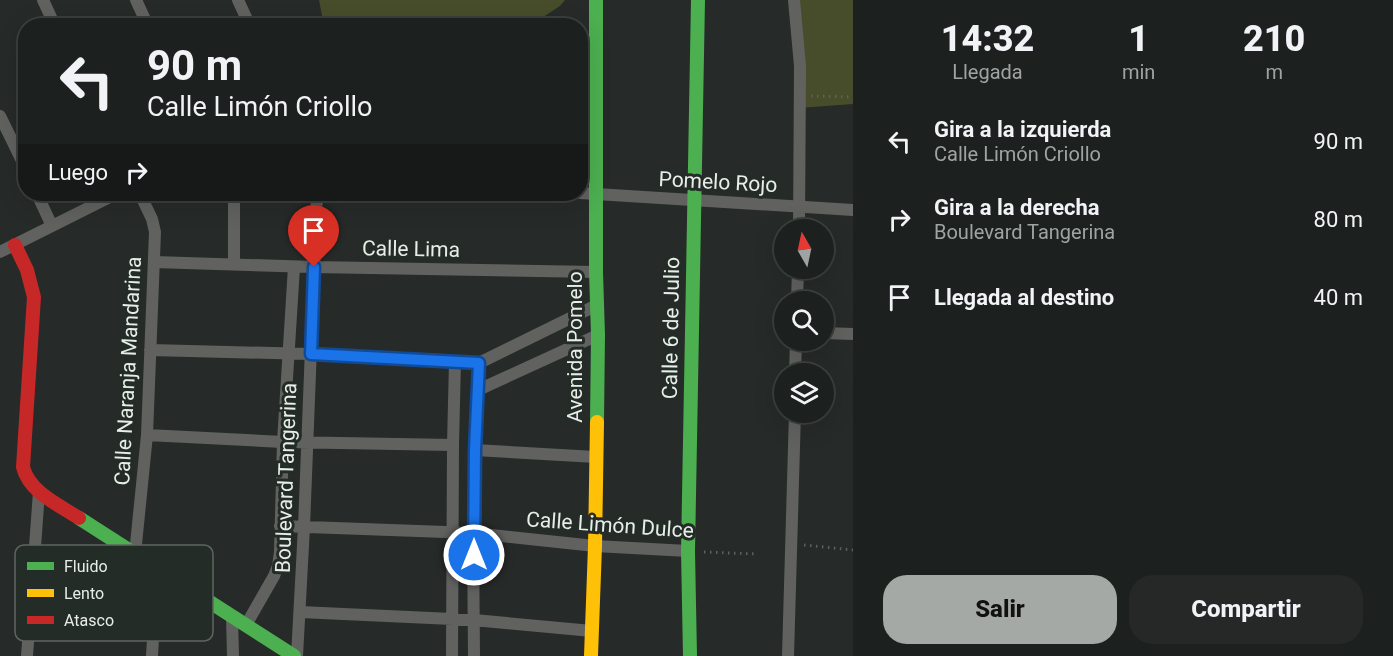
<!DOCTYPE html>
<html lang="es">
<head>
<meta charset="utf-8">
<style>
  :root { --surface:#1c201e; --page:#252827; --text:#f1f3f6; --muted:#a0a3a4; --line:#3a3e3c; --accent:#a4a9a6 }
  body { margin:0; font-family:Roboto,sans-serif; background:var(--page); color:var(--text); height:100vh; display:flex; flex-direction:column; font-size:22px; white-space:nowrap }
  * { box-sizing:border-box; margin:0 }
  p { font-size:20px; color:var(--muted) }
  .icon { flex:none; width:33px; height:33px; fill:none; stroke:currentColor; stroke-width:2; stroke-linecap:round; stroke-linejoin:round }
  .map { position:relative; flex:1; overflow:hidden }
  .side { display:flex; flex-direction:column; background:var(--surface); width:540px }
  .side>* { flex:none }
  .guide { position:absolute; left:18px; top:18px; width:570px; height:183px; border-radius:24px; box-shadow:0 6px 24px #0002,0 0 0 2px var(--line); background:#1c201e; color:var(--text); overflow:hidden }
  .needle { width:39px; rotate:351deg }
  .fabs { position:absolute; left:774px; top:219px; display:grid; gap:12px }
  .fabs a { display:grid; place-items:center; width:60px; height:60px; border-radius:50%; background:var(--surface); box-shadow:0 6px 24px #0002,0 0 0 2px var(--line); font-size:30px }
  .pin { position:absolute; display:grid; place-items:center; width:51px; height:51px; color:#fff; margin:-62px -26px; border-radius:50% 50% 50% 0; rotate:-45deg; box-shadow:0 0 6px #0007 }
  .pin .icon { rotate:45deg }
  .me { position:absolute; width:66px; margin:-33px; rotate:0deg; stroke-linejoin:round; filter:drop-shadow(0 0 4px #0008) }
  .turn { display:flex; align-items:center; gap:21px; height:126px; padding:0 30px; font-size:27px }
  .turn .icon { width:78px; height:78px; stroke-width:2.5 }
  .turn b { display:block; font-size:42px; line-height:51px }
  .then { display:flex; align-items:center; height:57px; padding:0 30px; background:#0003; gap:12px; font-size:22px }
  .eta { display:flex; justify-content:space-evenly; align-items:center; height:102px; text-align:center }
  .eta b { font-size:36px; font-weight:800; line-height:42px }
  .cta { display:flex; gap:12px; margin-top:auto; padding:12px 30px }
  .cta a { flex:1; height:69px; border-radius:24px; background:var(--accent); color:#111; font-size:24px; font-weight:800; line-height:69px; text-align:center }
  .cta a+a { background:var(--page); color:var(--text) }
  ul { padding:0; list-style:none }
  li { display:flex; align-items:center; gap:18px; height:78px; padding:0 30px }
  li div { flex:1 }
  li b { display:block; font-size:22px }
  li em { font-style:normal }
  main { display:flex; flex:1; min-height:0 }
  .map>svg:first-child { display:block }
  .green { fill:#474d2b }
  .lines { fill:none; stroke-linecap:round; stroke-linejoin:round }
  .path { stroke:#5d605e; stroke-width:3; stroke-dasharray:1.5 4.5; stroke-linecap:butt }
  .street { stroke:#616260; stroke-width:12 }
  .fast { stroke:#4caf50; stroke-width:14 }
  .slow { stroke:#ffc107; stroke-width:14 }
  .jam { stroke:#c62828; stroke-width:14 }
  .route-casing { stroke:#114b97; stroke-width:15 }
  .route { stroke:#1a73e8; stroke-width:10 }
  .labels { text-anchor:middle; stroke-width:6; stroke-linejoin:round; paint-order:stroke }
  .street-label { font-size:21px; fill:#e8edea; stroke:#242c27 }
  .key { fill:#242c27; stroke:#5f6662; stroke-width:1.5 }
  .key-label { font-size:16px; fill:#e8edea }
</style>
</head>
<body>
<main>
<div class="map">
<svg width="853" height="656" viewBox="0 0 853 656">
  <rect width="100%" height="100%" fill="#262a28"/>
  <path class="green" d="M319,0H565L560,6L531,25L324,26Z
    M796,0H853V104L799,108Z"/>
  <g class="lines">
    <path class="path" d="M811,96L853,97
      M804,545L853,550
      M704,552L757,554"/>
    <path class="street" d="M43,0L55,26
      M136,0L148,26
      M238,0L250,26
      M794,0L800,66L799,230
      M580,46L597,37
      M580,111H597
      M0,116L26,169
      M580,193L853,210
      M37,194L52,226
      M0,252L116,194
      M154,262L314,267L596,272
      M234,264V202
      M797,302L798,268
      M824,333L853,334
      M150,350L311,354L479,363L597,305
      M795,374L796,340
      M478,390L598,335
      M147,435L283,442L453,445
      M475,450L596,457
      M280,526L473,533L595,546L688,551
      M135,554L147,435L155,232L152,219L140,194
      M300,612L474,620L592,631
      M232,616L233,656
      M246,625L274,576L278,566L280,552L283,442L294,267
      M27,656L39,492
      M152,656L157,568
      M297,656L304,527L317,194
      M452,656L453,445L455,361
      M474,656L473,533L479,363
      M788,656L795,412"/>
    <path class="fast" d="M596,0V272L598,335L597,422
      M79,518L294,656
      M690,656L688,551L698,0"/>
    <path class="slow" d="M591,656L595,546L597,422"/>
    <path class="jam" d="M15,245L27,270L34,297L23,467C29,492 59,505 79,518"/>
  </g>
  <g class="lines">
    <g class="route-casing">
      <path id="route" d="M314,267L311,354L479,363L475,450L474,555"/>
    </g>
    <use href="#route" class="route"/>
  </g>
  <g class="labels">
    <g class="street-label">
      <text transform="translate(718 182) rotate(3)" y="7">Pomelo Rojo</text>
      <text transform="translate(411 249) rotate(1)" y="7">Calle Lima</text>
      <text transform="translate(671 328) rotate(-89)" y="7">Calle 6 de Julio</text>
      <text transform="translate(575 347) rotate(-90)" y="7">Avenida Pomelo</text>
      <text transform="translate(128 371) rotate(-87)" y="7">Calle Naranja Mandarina</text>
      <text transform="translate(286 478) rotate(-88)" y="7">Boulevard Tangerina</text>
      <text transform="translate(610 525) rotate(4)" y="7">Calle Limón Dulce</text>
    </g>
  </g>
  <rect x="15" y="545" width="198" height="96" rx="9" class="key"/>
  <rect x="27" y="562" width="27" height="8" fill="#4caf50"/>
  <rect x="27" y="589" width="27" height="8" fill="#ffc107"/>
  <rect x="27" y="616" width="27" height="8" fill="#c62828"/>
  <g class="key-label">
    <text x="64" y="572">Fluido</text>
    <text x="64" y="599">Lento</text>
    <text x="64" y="626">Atasco</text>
  </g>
</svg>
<div class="fabs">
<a><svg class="needle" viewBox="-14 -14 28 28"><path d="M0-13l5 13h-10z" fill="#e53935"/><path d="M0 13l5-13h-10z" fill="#a0a3a4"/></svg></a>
<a><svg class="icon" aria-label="search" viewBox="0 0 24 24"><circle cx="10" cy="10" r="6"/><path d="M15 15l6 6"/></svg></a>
<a><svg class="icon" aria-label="layers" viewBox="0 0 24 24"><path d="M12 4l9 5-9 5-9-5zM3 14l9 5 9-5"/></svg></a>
</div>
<div class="pin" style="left:314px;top:267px;background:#d93025"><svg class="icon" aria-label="arrive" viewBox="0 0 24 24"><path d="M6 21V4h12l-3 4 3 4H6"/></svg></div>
<svg class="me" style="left:474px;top:555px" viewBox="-20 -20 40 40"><circle r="17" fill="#1a73e8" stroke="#fff" stroke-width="3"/><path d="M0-11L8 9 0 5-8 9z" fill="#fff"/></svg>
<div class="guide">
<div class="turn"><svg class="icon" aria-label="left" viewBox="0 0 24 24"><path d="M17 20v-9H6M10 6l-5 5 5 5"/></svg><div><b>90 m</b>Calle Limón Criollo</div></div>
<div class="then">Luego<svg class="icon" aria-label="right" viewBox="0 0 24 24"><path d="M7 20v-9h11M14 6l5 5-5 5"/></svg></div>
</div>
</div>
<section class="side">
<div class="eta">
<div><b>14:32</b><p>Llegada</p></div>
<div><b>1</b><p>min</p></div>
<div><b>210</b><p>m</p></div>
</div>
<ul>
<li><svg class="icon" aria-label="left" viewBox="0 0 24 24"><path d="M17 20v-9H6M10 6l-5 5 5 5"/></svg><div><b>Gira a la izquierda</b><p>Calle Limón Criollo</p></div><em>90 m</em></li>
<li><svg class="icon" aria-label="right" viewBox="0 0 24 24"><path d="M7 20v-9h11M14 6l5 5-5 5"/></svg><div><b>Gira a la derecha</b><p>Boulevard Tangerina</p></div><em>80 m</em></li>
<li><svg class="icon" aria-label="arrive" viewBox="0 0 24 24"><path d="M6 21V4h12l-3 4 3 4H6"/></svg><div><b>Llegada al destino</b></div><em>40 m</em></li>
</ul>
<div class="cta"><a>Salir</a><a>Compartir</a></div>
</section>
</main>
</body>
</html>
